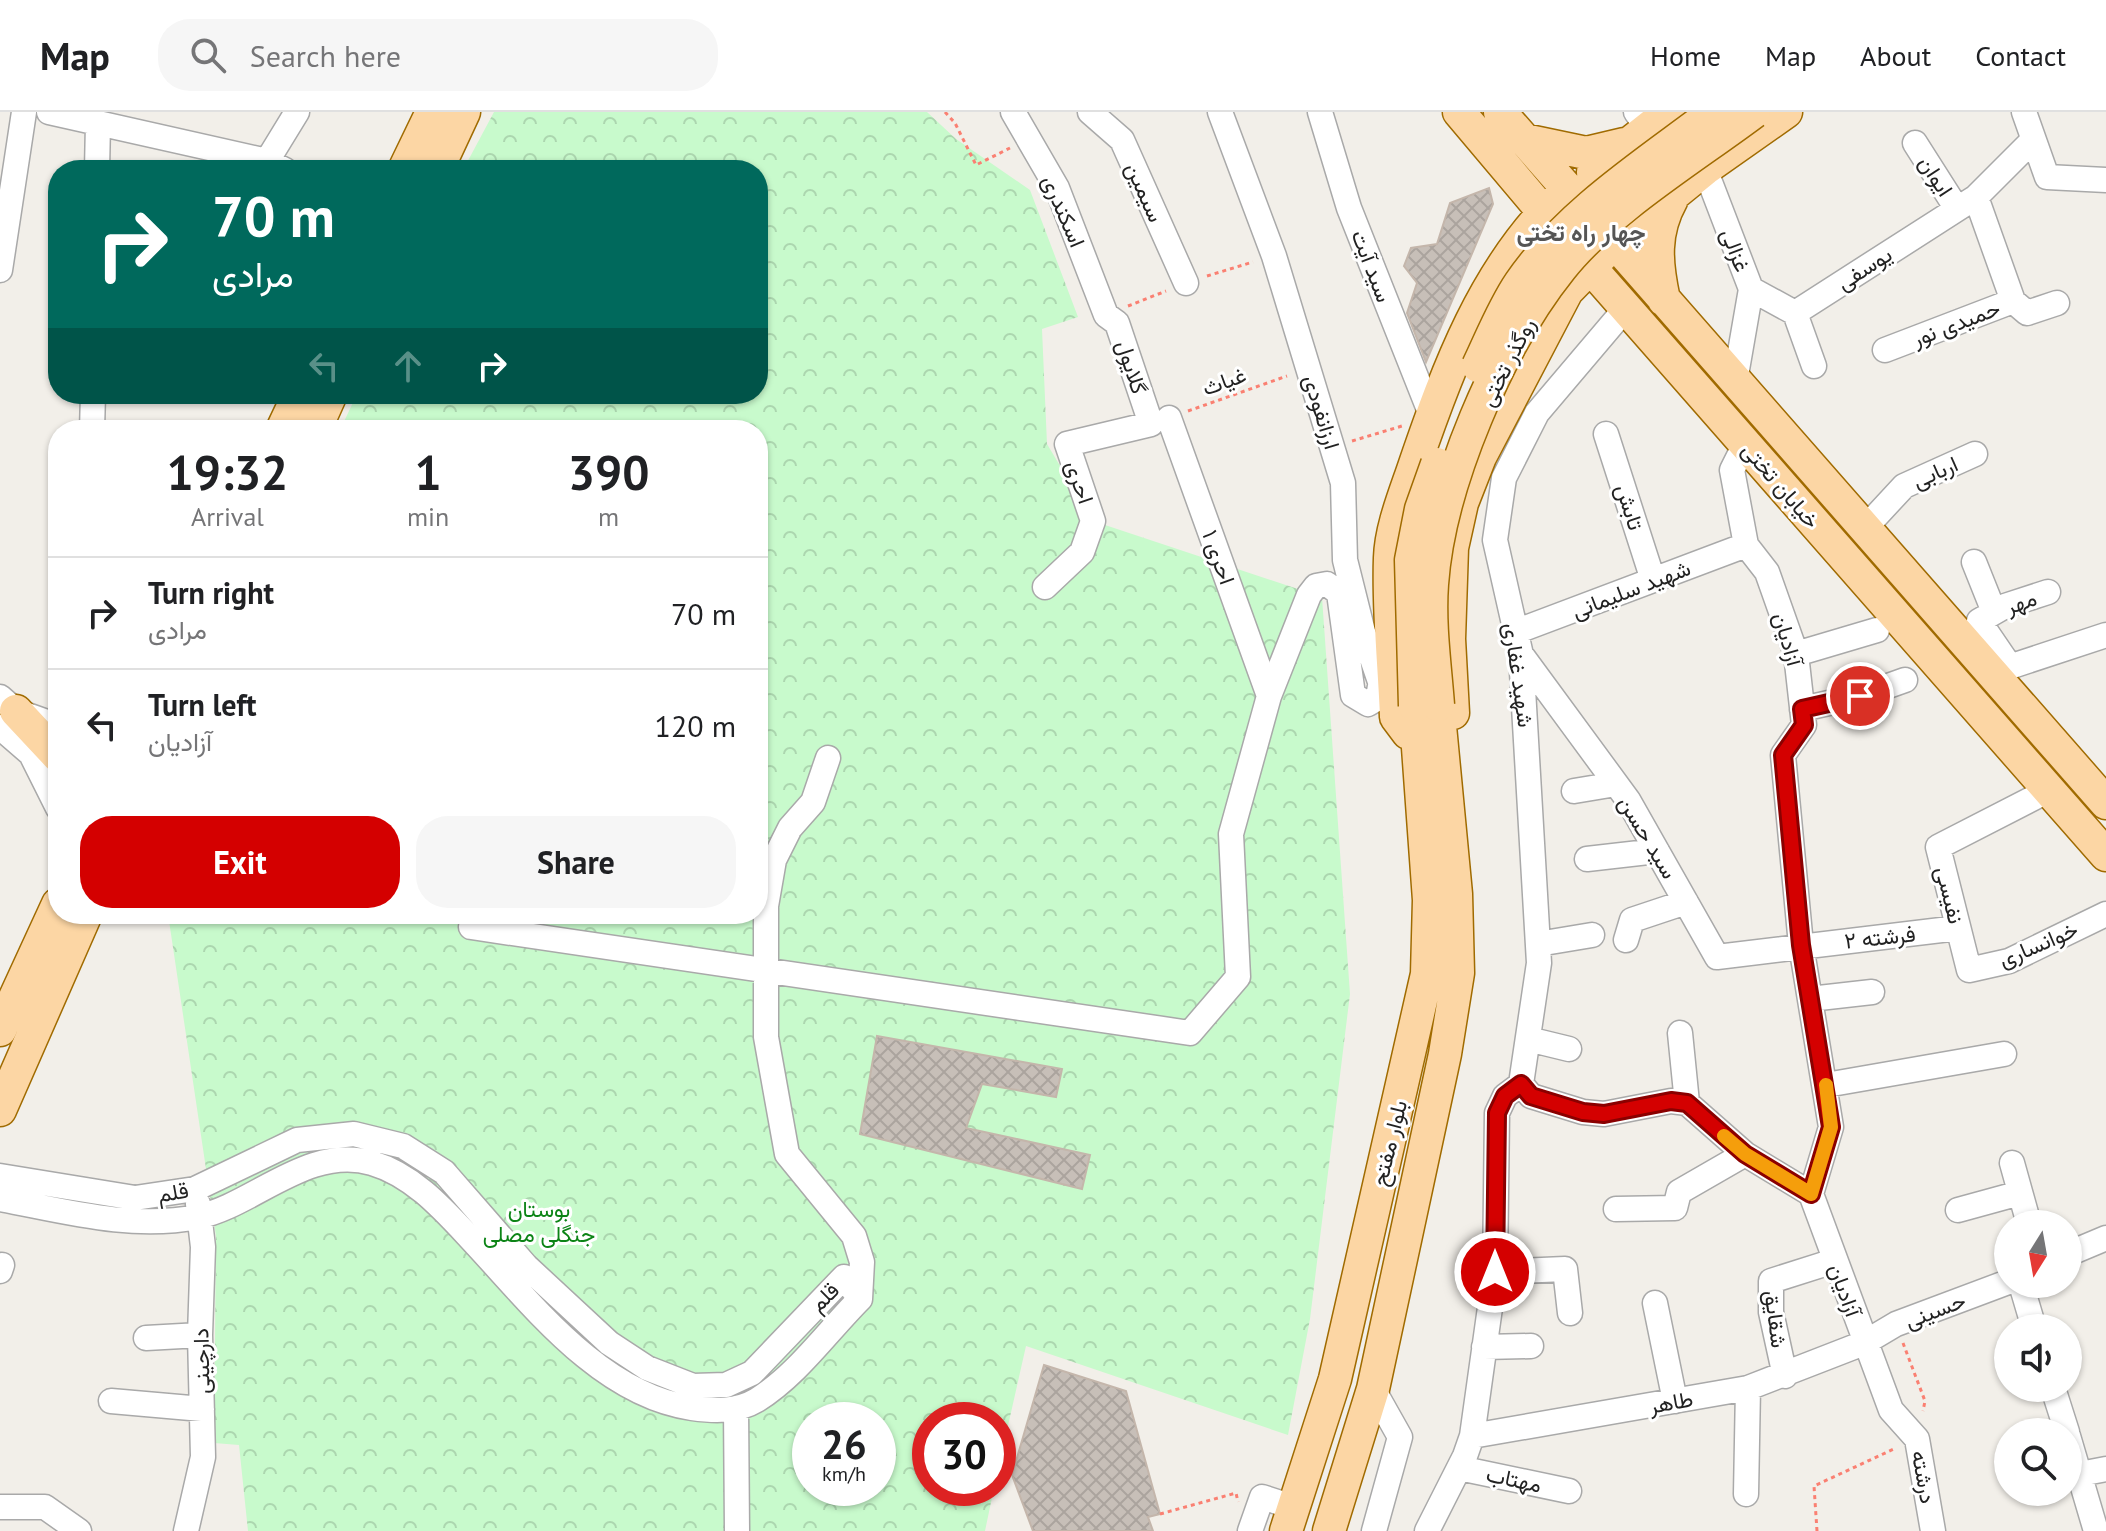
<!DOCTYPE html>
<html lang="en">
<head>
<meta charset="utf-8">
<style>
  :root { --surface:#fff; --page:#f6f6f6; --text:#202124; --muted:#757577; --line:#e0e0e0; --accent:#d40000 }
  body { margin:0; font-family:"PT Sans",Vazirmatn,sans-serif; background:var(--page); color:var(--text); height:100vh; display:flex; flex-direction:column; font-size:30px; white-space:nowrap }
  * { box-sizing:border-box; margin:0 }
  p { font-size:26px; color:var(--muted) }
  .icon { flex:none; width:44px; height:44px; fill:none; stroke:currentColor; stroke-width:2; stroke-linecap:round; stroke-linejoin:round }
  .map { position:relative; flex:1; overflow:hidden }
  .panel { position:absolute; left:48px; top:308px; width:720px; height:504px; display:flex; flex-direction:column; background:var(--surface); border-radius:32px; box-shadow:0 2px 6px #0004 }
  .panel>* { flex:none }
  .hud { position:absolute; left:48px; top:48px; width:720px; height:244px; border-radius:32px; box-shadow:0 2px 6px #0004; background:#00695c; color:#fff; overflow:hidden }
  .needle { width:52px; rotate:191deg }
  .controls { position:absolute; left:1994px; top:1098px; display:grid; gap:16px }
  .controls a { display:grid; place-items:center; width:88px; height:88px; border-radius:50%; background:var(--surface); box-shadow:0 2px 6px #0004; font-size:40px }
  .speed { position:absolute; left:792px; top:1290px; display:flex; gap:16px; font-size:40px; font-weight:700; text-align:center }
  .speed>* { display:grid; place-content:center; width:104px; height:104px; border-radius:50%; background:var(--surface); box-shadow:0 2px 6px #0004; line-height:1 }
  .speed small { font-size:20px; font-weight:400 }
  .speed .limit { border:12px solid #d22; background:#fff; color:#111 }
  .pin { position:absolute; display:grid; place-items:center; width:68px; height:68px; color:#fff; margin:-34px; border:4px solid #fff; border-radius:50%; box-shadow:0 2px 8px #0007 }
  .me { position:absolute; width:88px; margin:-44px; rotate:0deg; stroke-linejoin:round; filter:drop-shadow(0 0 6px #0008) }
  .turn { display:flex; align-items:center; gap:28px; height:168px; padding:0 32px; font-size:36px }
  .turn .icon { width:104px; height:104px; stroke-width:2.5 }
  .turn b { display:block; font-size:56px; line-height:68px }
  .lanes { display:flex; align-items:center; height:76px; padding:0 32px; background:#0003; justify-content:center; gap:40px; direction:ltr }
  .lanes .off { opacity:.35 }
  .eta { display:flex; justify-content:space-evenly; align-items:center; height:136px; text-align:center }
  .eta b { font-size:48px; font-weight:700; line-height:56px }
  .action { display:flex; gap:16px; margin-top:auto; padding:16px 32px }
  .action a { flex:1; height:92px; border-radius:32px; background:var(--accent); color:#fff; font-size:32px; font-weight:700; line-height:92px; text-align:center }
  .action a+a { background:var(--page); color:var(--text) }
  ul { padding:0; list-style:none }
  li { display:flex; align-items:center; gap:24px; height:112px; padding:0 32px; border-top:2px solid var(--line) }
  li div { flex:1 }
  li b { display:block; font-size:30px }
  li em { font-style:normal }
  header { display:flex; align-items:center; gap:48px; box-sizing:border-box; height:112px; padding:0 40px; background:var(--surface); border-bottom:2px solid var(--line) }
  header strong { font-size:38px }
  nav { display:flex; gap:44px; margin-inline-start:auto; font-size:28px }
  .search { width:560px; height:72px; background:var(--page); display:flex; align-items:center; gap:20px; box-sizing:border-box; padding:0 28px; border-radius:32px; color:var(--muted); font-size:30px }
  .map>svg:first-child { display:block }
  .park { fill:url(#park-crowns); fill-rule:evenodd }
  .building { fill:url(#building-cross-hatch); stroke:#c4b6ab; stroke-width:2 }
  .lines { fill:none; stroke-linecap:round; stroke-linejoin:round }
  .minor-casing { stroke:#a9a9a9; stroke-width:27 }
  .major-casing { stroke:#a06b00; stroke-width:35 }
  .path { stroke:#fa8072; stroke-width:3; stroke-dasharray:4 4; stroke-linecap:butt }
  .minor { stroke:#fff; stroke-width:24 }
  .major { stroke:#fcd6a4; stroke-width:32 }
  .major-bridge-casing { stroke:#a06b00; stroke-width:35; stroke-linecap:butt }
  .major-bridge { stroke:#fcd6a4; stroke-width:32 }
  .route-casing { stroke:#8a0000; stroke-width:20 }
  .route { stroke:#d40000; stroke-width:14 }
  .slow { stroke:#f59e0b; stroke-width:14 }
  .labels { text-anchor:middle; stroke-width:6; stroke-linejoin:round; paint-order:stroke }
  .street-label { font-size:22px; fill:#222; stroke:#fff }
  .park-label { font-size:22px; fill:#0c8416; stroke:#fff }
  .neighbourhood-label { font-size:24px; font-weight:bold; fill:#555; stroke:#fff }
</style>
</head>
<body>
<header>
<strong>Map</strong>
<div class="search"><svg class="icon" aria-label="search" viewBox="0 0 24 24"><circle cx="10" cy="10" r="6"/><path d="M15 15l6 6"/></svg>Search here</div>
<nav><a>Home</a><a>Map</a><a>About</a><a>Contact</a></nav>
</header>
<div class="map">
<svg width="2106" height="1419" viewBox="0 0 2106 1419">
  <defs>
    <pattern id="park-crowns" width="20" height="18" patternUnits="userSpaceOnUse" patternTransform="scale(2)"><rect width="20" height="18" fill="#c8facc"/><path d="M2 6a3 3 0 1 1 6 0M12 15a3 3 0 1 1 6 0" fill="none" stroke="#acd6af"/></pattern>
    <pattern id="building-cross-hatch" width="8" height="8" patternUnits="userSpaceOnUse" patternTransform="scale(2)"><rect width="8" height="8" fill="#c7bfb8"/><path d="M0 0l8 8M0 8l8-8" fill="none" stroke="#aba49e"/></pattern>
  </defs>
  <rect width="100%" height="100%" fill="#f2efe9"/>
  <path class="park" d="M494,0H927L956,27L1030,78L1078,205L1042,217L1047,332L1093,409L1322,485L1350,882L1310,1207L1288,1323L1026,1234L998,1358V1308H930V1376H994L985,1419H248L239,1333L214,1331L216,1124L168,802H758V318H340L357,282H758V58H463ZM810,1308H878V1376H810Z"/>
  <path class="building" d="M1489,76L1493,92L1426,250L1407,201L1417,171L1404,154L1411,136L1437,132L1450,91Z
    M877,924L1062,957L1056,985L982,972L966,1016L1090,1043L1082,1077L860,1022Z
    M1044,1253L1126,1279L1160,1402L1148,1405L1153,1419H1033L1012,1363Z"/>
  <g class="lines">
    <g class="minor-casing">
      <path id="minor" d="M49,0L267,49L285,58
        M1013,0L1057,76L1106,203L1117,211L1151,312L1067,332L1093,409L1082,440L1045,475
        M1090,0L1122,28L1186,171
        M1220,0L1274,144L1343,371L1345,448L1363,520L1386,587
        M1320,0L1349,96L1432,305
        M1636,0L1648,16
        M2024,0L2047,65L2106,68
        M1915,31L1957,97
        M267,49L297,0
        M1705,57L1751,177L1735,269
        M97,58L98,11
        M0,158L24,0
        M1751,177L1795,201L1976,85L2033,28
        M2013,189L2027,201L2057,191
        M1795,201L1814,254
        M1885,238L2013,189L1976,85
        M1169,306L1269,584
        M92,318L93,282
        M1606,322L1653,468
        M1745,332L1732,358L1746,433L1767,460L1796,542L1804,613L1783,643L1801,833L1831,1015L1811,1082L1891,1298L1917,1327L1933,1419
        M1865,416L1904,374L1975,342
        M1974,450L1994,500
        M1515,520L1746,433
        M1796,542L1877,518
        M1523,545L1628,688L1717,845L1958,816
        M2009,553L1979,509L2005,494L2048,480
        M1994,560L2106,523
        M0,585L16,599L58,614
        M1802,597L1860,584L1905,568
        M0,615L31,642L58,696
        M828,646L813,690L790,716L774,748L766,794V925L787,1042L854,1124L862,1150L860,1187
        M2049,678L1938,735L1969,858L2009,849L2106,802
        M1574,679L1616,672
        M1587,747L1657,739
        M471,815L1190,921L1238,865L1231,722L1269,584L1309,483L1316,474L1327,472L1339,481L1353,583L1368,592L1378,586L1380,574
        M1626,828L1632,808L1686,790
        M1538,832L1592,823
        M1810,887L1872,880
        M1680,921L1687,991
        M1528,927L1569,937
        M1521,972L1539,851L1521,543L1495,428L1504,366L1537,301L1626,196
        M1521,972L1531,984L1583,1000L1604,1002L1671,989L1687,991L1745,1042L1811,1082
        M1826,973L2004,942
        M2012,1051L2029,1112
        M0,1064L135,1086L195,1077L297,1028L354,1022L403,1034L444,1060L526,1154L609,1231L647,1256L693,1274L726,1273L752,1261L844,1165L860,1187
        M0,1087C64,1099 132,1118 197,1105C253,1094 308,1032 372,1051C413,1063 443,1097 471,1127C531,1191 600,1283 692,1296C714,1299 737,1300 757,1288C797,1263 827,1220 860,1187
        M1616,1097L1675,1096L1679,1080L1745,1042
        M1958,1098L2020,1081
        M2068,1142L2106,1126
        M0,1159L2,1153
        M1495,1160L1565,1157L1570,1201
        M2021,1172L2034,1216
        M1655,1191L1675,1289
        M146,1226L200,1223
        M1484,1235L1531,1234
        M1785,1264L1771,1200V1169L1834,1149
        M2053,1276L2067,1320
        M1373,1277L1400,1325L1374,1419
        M111,1289L202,1297
        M736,1296L737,1419
        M1472,1324L1748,1276L1864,1231L1896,1212L2008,1170
        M2068,1324L2096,1419
        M1459,1356L1569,1379
        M2080,1362L2106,1357
        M1746,1382L1748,1276
        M0,1395H45L79,1419
        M186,1419L203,1345L200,1223L203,1135L198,1092
        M1250,1419L1262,1385L1296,1396
        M1427,1419L1465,1344L1472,1324L1495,1160L1497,1001L1505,984L1521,972"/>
    </g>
    <g class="major-casing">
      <path id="major" d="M1459,0L1589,154L2106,743
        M1500,0L2106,691
        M1524,28L1586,41L1624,32
        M404,58L432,0
        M437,58L464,0
        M1614,107L1595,89L1593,60L1669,0
        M1664,188C1656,151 1653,121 1672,87
        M282,318L299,282
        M315,318L331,282
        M16,599L58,644
        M1453,601L1449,527L1452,436L1462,391L1480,345L1567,179L1614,131L1705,57L1786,0
        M1408,621L1396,605C1394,553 1388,499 1390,446C1391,415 1405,382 1415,352C1448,256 1484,158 1558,86
        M0,918L58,792
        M0,998L86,802
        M1286,1419L1335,1267L1427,862L1429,788L1415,594
        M1329,1419L1373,1277L1445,942L1458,861L1456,782L1438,593"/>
    </g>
    <path class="path" d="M945,0L955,11L976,53L1010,36
      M1207,164L1253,150
      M1128,194L1166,179
      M1188,299L1287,264
      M1352,329L1402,314
      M1903,1231L1925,1289L1923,1299
      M1160,1402L1236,1381L1238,1390
      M1817,1419L1814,1374L1896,1336"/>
    <use href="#minor" class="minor"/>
    <use href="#major" class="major"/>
    <g class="major-bridge-casing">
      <path id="major-bridge" d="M1478,254C1491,227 1503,196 1520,171C1569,100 1647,51 1714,0
        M1438,593C1435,553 1429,512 1432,472C1439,373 1499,233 1561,156C1607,98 1694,45 1754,0
        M1415,594L1411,448L1421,397L1437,352"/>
    </g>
    <use href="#major-bridge" class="major-bridge"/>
  </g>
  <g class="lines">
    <g class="route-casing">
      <path id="route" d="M1495,1160L1497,1001L1505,984L1521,972L1531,984L1583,1000L1604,1002L1671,989L1687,991L1745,1042L1811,1082L1831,1015L1801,833L1783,643L1804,613L1802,597L1860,584"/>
    </g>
    <use href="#route" class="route"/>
    <path class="slow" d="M1724,1024L1745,1042L1811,1082L1831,1015L1826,973"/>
  </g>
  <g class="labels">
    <g class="street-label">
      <text transform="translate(1936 64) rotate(57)" y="8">ایوان</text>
      <text transform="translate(1145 80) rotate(66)" y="8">سیمین</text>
      <text transform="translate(1064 99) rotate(67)" y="8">اسکندری</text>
      <text transform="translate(1736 138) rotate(69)" y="8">غزالی</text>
      <text transform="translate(1372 154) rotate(69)" y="8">سید آیت</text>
      <text transform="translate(1864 156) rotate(-33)" y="8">یوسفی</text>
      <text transform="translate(1956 211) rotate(-21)" y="8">حمیدی نور</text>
      <text transform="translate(1507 250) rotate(-63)" y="8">روگذر تختی</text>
      <text transform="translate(1132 255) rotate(72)" y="8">گلایول</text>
      <text transform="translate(1224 269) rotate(-20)" y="8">غیاث</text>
      <text transform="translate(1322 300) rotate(73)" y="8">ارزانفودی</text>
      <text transform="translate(1935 360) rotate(-24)" y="8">اربابی</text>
      <text transform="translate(1080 370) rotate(71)" y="8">احری</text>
      <text transform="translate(1781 373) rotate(49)" y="8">خیابان تختی</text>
      <text transform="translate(1630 395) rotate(72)" y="8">تابش</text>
      <text transform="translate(1219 445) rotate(70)" y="8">احری ۱</text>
      <text transform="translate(1631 477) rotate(-21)" y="8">شهید سلیمانی</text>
      <text transform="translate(2021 490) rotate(-20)" y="8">مهر</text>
      <text transform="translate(1788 527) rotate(74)" y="8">آزادیان</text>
      <text transform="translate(1519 563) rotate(82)" y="8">شهید غفاری</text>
      <text transform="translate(1648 725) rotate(59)" y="8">سید حسن</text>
      <text transform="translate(1950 783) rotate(76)" y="8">نفیسی</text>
      <text transform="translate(1880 825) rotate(-6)" y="8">فرشته ۲</text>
      <text transform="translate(2038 832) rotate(-23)" y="8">خوانساری</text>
      <text transform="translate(1389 1031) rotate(-76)" y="8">بلوار مفتح</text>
      <text transform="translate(173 1080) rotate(-10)" y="8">قلم</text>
      <text transform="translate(1845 1178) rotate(70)" y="8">آزادیان</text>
      <text transform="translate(824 1185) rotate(-45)" y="8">قلم</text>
      <text transform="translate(1935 1198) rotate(-21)" y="8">حسینی</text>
      <text transform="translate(1776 1207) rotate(83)" y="8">شقایق</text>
      <text transform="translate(201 1249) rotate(-91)" y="8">دارچینی</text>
      <text transform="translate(1671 1290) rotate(-10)" y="8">طاهر</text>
      <text transform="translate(1924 1365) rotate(80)" y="8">درشته</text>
      <text transform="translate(1514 1367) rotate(12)" y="8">مهتاب</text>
    </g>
    <g class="park-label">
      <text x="539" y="1105">بوستان<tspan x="539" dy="25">جنگلی مصلی</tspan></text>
    </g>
    <g class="neighbourhood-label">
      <text x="1581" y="129">چهار راه تختی</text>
    </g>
  </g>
</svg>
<div class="controls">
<a><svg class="needle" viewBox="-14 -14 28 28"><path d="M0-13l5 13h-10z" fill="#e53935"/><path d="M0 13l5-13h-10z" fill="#757577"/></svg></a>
<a><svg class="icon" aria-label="sound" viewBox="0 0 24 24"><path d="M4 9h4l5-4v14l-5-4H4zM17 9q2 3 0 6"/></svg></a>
<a><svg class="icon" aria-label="search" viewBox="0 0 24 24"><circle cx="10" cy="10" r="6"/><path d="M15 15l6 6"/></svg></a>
</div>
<div class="speed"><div>26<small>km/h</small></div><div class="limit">30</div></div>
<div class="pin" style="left:1860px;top:584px;background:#d93025"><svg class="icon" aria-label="arrive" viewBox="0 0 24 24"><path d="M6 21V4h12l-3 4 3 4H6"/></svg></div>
<svg class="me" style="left:1495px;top:1160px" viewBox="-20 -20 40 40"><circle r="17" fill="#d40000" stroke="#fff" stroke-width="3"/><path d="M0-11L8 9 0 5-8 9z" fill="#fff"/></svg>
<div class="hud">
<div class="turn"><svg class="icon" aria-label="right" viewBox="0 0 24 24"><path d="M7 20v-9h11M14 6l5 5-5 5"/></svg><div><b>70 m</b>مرادی</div></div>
<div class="lanes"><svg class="icon off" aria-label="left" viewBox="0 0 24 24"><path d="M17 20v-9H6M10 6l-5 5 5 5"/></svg><svg class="icon off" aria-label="ahead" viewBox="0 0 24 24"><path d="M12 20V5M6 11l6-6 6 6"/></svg><svg class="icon" aria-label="right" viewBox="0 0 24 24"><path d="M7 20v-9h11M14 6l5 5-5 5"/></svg></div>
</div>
<section class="panel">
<div class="eta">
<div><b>19:32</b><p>Arrival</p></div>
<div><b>1</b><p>min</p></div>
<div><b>390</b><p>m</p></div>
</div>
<ul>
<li><svg class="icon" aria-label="right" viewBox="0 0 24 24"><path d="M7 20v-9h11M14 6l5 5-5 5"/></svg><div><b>Turn right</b><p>مرادی</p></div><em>70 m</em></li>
<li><svg class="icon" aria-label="left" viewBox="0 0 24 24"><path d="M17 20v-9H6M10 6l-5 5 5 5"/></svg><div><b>Turn left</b><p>آزادیان</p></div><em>120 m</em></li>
</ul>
<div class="action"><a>Exit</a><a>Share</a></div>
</section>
</div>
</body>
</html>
